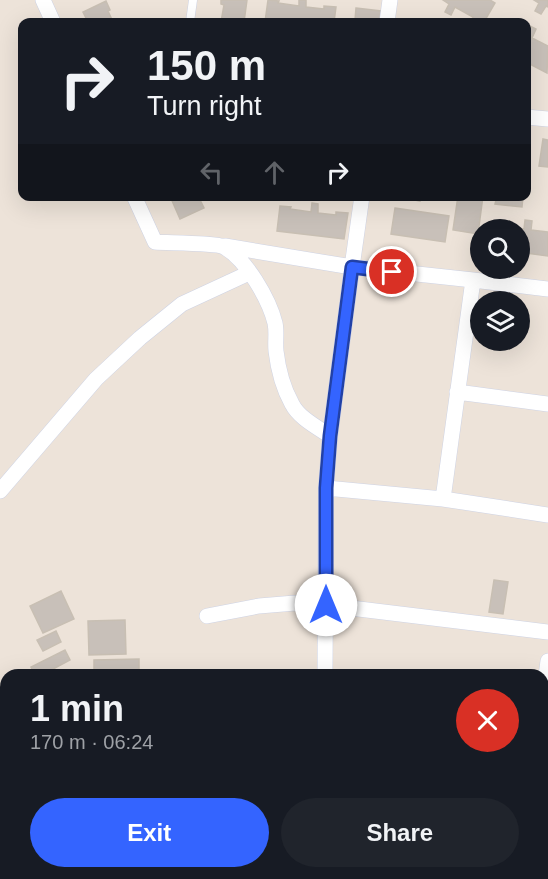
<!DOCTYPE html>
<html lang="en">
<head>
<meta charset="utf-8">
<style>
  :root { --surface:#171b24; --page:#20242c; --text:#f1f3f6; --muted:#9ea1a6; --accent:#3464ff }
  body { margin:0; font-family:Arial,sans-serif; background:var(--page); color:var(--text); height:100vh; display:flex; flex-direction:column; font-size:22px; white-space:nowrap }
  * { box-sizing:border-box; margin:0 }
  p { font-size:20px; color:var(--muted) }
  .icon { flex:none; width:33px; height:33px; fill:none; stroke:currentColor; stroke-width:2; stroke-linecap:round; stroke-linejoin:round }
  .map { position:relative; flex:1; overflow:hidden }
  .sheet { position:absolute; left:0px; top:669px; width:549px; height:210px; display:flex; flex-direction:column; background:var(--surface); border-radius:18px 18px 0 0; box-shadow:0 6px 24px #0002 }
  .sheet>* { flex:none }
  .guide { position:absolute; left:18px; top:18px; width:513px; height:183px; border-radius:12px; box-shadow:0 6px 24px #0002; background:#171b24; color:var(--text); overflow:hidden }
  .controls { position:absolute; left:470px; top:219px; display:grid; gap:12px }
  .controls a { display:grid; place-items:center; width:60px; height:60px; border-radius:50%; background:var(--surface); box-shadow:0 6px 24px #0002; font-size:30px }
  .pin { position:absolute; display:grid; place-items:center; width:51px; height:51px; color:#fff; margin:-26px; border:3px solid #fff; border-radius:50%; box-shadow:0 2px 6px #0007 }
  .me { position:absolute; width:66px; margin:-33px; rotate:0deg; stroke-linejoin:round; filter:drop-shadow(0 0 4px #0008) }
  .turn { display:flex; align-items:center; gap:21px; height:126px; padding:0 30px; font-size:27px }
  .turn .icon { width:78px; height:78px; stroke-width:2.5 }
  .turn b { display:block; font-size:42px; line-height:51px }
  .lanes { display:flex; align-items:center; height:57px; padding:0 30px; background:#0003; justify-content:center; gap:30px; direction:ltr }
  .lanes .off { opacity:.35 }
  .round { display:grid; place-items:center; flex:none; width:63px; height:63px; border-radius:32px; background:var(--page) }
  .head { display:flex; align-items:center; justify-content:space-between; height:102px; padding:0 30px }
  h1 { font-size:36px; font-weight:700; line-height:45px }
  .cta { display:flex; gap:12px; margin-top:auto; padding:12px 30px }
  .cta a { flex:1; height:69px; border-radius:36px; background:var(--accent); color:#fff; font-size:24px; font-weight:700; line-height:69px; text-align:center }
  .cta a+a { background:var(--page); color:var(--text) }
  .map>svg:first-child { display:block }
  .building { fill:#c8c0b9; stroke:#c8bfb3; stroke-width:1.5 }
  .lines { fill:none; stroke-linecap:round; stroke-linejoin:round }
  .lane-casing { stroke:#ced3e4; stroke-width:9 }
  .street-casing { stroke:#ced3e4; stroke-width:16 }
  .primary-casing { stroke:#c7c7c7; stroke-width:24 }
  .lane { stroke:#fff; stroke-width:8 }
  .street { stroke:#fff; stroke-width:15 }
  .primary { stroke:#fdcb4e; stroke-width:22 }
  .route-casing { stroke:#2241a6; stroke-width:15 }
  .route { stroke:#3464ff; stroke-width:10 }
</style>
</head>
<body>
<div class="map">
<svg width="548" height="879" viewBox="0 0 548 879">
  <rect width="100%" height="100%" fill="#ede3d9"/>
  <path class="building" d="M221,0H247L244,22H221L224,5L221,4Z
    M268,0L279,1L278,3L299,6V0H306V7L324,9V6L336,7L334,22H265Z
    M443,0H490L495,3L484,22H478L472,19L473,17L455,7L451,15L445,12L449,4Z
    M534,0H548V7L546,6L541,14L535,11L539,3Z
    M106,1L110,10L108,11L113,22H88L83,12Z
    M356,8L381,11L380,22H357L358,20H355Z
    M530,26L536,29L532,38L548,46L547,73L526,62V32Z
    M543,139L548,140V167L539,166Z
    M170,196H195L196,199L199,198L204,208L180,219Z
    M395,196H421L420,201Z
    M458,196H483L478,234L453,230Z
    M497,196H523L522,207L495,204Z
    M312,203L318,204V213L336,215V212L348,213L344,239L277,231L280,206L291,207L290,209L311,212Z
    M395,208L449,216L445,242L391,234Z
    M525,220L532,221L531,230L548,232V256L519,252V230H493L494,222L506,224V227L524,229Z
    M494,580L508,582L503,614L489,612Z
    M61,591L74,619L43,633L30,606Z
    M125,620L126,654L89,655L88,621Z
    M56,631L61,642L43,651L37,640Z
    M65,650L70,660L42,675H35L31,667Z
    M139,659V675H94V660Z
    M0,845H6V856H0Z
    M0,858H6V870H0Z
    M0,872H6V873H51L52,879H0Z"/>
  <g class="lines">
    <g class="lane-casing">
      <path id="lane" d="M190,22L193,0"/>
    </g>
    <g class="street-casing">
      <path id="street" d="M43,0L53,22
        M387,22L390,0
        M526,117L548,119
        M134,196L155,242C167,243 217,243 224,247C246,259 269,299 275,323C277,332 275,341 276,351C278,368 283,388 292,404C299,418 317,427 330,436
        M225,246L352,267L362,196
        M473,280L548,289
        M457,392L548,404
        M326,488L443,499L548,515
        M0,491L96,379L140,338L182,304L249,273
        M207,616L259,606L295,603L326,605L548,632
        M325,675L326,488L330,436L352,267L473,280L443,499
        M543,699L548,661
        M543,735L548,736
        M543,778L548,779
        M0,827H6
        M65,873V879
        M335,873V879
        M460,873L509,879"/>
    </g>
    <g class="primary-casing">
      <path id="primary" d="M0,753H6
        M543,763L548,764
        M0,770L6,769"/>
    </g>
    <use href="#lane" class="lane"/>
    <use href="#street" class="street"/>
    <use href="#primary" class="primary"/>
  </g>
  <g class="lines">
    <g class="route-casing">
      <path id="route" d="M326,605V488L330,436L352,267L392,272"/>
    </g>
    <use href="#route" class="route"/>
  </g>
</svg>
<div class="controls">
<a><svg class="icon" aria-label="search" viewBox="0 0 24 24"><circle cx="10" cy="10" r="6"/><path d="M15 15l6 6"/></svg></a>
<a><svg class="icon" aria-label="layers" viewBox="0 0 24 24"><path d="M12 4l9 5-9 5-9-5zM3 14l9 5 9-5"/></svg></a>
</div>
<div class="pin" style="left:392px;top:272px;background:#d93025"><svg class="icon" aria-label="arrive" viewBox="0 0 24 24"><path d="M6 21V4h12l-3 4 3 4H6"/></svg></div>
<svg class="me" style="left:326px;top:605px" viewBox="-20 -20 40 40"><circle r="19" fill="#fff"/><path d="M0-13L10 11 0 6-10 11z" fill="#3464ff"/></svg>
<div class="guide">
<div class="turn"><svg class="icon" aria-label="right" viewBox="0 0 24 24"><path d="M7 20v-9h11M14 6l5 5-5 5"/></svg><div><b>150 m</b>Turn right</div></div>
<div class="lanes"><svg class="icon off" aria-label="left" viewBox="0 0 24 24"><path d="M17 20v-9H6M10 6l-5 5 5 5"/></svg><svg class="icon off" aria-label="ahead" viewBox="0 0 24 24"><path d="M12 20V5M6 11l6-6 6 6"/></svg><svg class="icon" aria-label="right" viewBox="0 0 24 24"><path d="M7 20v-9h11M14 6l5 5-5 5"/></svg></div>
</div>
<section class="sheet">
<div class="head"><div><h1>1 min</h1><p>170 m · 06:24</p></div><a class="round" style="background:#d93025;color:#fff"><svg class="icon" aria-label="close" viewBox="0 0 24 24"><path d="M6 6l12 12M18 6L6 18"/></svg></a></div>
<div class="cta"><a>Exit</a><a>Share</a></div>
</section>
</div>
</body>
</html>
